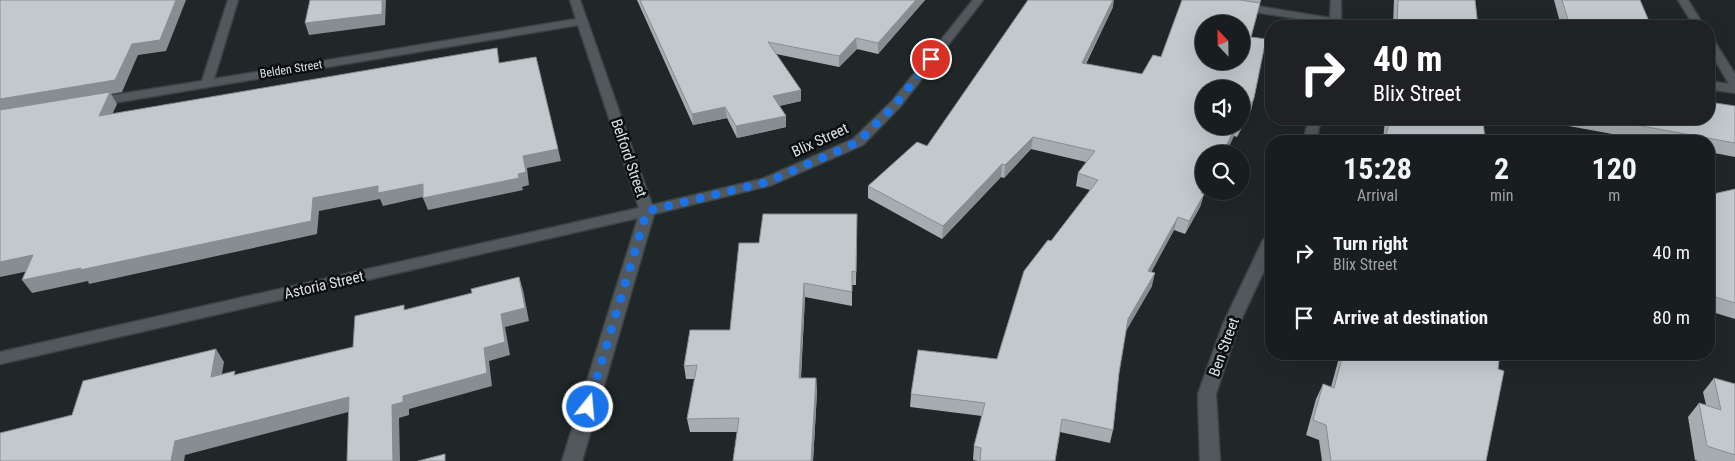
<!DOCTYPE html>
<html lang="en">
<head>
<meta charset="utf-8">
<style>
  :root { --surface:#181d1f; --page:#212628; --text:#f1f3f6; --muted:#9fa2a4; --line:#363b3d }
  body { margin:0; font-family:"Roboto Condensed",sans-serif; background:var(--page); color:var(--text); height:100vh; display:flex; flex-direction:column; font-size:19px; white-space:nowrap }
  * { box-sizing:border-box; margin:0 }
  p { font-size:16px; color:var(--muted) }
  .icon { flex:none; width:28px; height:28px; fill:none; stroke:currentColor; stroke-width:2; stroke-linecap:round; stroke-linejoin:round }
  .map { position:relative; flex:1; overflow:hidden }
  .drawer { position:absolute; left:1265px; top:135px; width:450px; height:225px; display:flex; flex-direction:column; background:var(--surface); border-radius:20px; box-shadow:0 5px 20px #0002,0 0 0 1px var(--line) }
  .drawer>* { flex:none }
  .banner { position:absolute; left:1265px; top:20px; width:450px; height:105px; border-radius:20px; box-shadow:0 5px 20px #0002,0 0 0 1px var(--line); background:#202124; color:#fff; overflow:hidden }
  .needle { width:32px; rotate:338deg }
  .fabs { position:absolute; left:1195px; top:15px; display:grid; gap:10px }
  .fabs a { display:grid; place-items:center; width:55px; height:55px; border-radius:50%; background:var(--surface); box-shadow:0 5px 20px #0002,0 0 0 1px var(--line); font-size:25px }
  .pin { position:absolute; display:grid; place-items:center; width:42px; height:42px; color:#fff; margin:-21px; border:2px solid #fff; border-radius:50%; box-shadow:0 1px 5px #0007 }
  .me { position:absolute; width:55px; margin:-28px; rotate:17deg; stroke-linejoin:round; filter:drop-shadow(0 0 4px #0008) }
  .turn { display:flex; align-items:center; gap:18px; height:105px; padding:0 25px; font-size:22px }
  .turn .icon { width:65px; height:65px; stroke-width:2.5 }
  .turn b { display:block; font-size:35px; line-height:42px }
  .eta { display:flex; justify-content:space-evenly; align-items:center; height:85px; text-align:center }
  .eta b { font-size:30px; font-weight:700; line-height:35px }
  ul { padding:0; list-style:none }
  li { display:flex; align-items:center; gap:15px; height:65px; padding:0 25px }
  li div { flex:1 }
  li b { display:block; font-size:19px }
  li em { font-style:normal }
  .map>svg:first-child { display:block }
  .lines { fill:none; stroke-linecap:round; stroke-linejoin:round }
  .street-casing { stroke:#3c4244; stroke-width:3 }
  .street { fill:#52595c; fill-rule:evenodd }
  .wall { fill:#a6adb0; fill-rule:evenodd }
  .shaded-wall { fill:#878d90 }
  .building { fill:#c1c9cd; stroke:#878d90; fill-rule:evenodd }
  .route { stroke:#1a73e8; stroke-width:9; stroke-dasharray:0 16.2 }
  .labels { text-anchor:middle; stroke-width:5; stroke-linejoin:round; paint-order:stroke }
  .far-street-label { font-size:12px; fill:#dce1e2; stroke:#0c0f10 }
  .street-label { font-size:15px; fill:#dce1e2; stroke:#0c0f10 }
</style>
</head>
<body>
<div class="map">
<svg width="1735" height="461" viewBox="0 0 1735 461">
  <rect width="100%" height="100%" fill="#202729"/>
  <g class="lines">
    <g class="street-casing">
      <path id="street" d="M228,0H238L214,79L576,19L570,0H580L652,205L762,179L853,139L892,101L973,0H983L900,107L863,145L772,185L654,214L582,461H562L638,218L0,364V352L639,208L578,25L95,106L91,105L89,102L91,99L95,98L202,81Z
        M1195,0H1219L1330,18L1331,0H1341V20L1363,24L1364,26H1330V24L1200,3Z
        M1678,0H1688L1704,26H1694Z
        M1709,38L1713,39L1735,74V93L1709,89V81L1729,84L1709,50Z
        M1309,119H1321L1316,141H1303Z
        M1271,235V256L1239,324L1216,394L1220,461H1200L1198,394L1223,324L1263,240L1266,237Z"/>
    </g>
    <use href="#street" class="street"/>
  </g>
  <path class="wall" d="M637,0H925L878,54L857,49L839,67L776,54L801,101L779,106L786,116V127L737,138L727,118L693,125Z
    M1182,0H1261L1251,37L1254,98L1251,110L1237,137L1234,136L1225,154H1204V194L1200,207L1185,234L1174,230L1151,272L1152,286L1126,330L1119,373L1113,430L1110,443L1060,432L1055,461H978L973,460L974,446L982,416L910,407L911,394L997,359L1051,241L1090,190L1076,186L1078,173L1086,162L1031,149L1004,178L1001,177L942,239L868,198V186L927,146L1113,7L1086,64L1142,74L1161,57ZM1241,89V126H1204Z
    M1394,0H1475L1478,26H1393Z
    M1554,0H1640L1651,26H1561Z
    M1735,106V157L1709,152V141H1651L1541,121L1540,119H1709Z
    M1385,119H1483L1485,141H1383Z
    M1735,189V319L1709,311V195Z
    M857,214L856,285H852V306L805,297L801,378H816L817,392L813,461H733L737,432H690L687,419L695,379H686L684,366L730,330L759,243Z
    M1340,354H1500L1486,461H1322L1319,440L1306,435L1316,399L1323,384L1331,387Z
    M1714,378L1735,384V461H1698L1695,460L1688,417L1699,403L1706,405L1703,392Z"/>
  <path class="shaded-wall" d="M176,0H186L166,51L138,55L122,92L111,94L117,104L106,128L0,112V99L132,44Z
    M382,0H386L385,25L309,35L305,23Z
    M916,0H925L878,54V43Z
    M1113,0H1114L1113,7L1080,74L1082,63Z
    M856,38L857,49L839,67V56Z
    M536,57L561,161L527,168L529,185L522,187L523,190L428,210L423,198L518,174L523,156Z
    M801,90V101L774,107L773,96Z
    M1254,98L1251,110L1237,137L1241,125Z
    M725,107L727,118L693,125L692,114Z
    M786,116V127L737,138L736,126Z
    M1236,126L1234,136L1225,154H1222Z
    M1033,137L1031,149L1004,178L1005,165Z
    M1002,164L1001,177L942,239L943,226Z
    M423,184L427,196L383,206L380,199L319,211L317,234L89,284L88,281L32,293L22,280L313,198L378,186Z
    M1204,189V191H1205L1202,198L1204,194L1200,207L1185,234L1189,221Z
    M1178,217L1174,230L1145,284L1148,271Z
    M33,255L43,268L0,277V262Z
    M1155,273L1152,286L1125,333L1128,319Z
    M519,277L523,290L529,321L505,327L510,355L489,361L492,386L409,409V415L399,418L400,461H393L392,405L403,396L484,348Z
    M804,283L805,297L800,392L799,378Z
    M216,349L224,362L219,391L211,377Z
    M816,378L817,392L813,461H811Z
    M349,397L356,410L185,455L184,461H171L175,441Z"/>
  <path class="building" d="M0,0H176L160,40L132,44L115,80L0,99Z
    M310,0H382V14L305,23Z
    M640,0H916L878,43L856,38L839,56L768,42L801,90L773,96L786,116L736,126L725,107L692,114Z
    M1028,0H1113L1082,63L1142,74L1153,55L1161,57L1182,0H1240L1260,3L1251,37L1266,39L1254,98L1241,125V89H1204V126H1236L1222,154H1204V189L1201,193L1204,194L1189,221L1178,217L1148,271L1155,273L1128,319L1119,373L1113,430L1062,419L1055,461H980L981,448L974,446L985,403L911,394L918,350L997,359L1024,271L1048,240L1051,241L1098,180L1078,173L1095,151L1033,137L1005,165L1002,164L943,226L868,186L917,142L927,146ZM1204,24H1241V61H1204Z
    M1398,0H1475L1478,26H1397Z
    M1562,0H1640L1651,26H1570Z
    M497,48L499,63L536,57L558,149L523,156L526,172L518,174L519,178L423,198V184L378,193V186L313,198L311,221L80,270L81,268L22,280L33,255L0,262V110L110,92L99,116Z
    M1709,102L1735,106V143L1603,119H1709Z
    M1389,119H1483L1485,141H1384L1388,128Z
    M1735,189V303L1709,295V195Z
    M763,214H857L856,272L852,271V292L804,283L799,378H816L811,461H733L739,418L687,419L697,365L684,366L690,330H730L739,243H759Z
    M519,277L525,308L501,314L505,342L484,348L487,373L403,396V402L392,405L393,461H347L349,397L175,441L171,461H0V433L72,415L83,381L216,349L211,377L235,371L234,375L353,347L355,316L404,305V310L472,293L471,289Z
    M1343,354H1500L1498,369L1504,371L1486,461H1331L1326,425L1313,420L1323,384L1334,388Z
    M1714,378L1735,384V455L1707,446L1699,403L1721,410Z
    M445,454V461H418Z"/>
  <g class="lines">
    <path class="route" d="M588,407L647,211L767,182L858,142L896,104L931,59"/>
  </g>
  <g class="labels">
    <g class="far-street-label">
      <text transform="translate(291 69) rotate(-9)" y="4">Belden Street</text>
    </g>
    <g class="street-label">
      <text transform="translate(820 140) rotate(-25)" y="5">Blix Street</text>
      <text transform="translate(629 158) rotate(71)" y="5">Belford Street</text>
      <text transform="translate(324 285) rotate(-13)" y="5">Astoria Street</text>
      <text transform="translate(1224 347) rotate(-70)" y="5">Ben Street</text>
    </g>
  </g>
</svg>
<div class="fabs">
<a><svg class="needle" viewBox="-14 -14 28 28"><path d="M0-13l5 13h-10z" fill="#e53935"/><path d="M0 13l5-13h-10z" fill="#9fa2a4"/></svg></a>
<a><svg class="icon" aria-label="sound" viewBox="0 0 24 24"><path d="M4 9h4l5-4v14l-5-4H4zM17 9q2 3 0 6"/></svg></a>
<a><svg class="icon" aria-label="search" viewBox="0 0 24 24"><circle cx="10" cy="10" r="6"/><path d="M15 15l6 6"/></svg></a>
</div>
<div class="pin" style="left:931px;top:59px;background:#d93025"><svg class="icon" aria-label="arrive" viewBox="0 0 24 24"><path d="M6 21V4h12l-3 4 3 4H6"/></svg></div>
<svg class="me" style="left:588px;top:407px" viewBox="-20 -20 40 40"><circle r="17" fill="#1a73e8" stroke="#fff" stroke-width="3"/><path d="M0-11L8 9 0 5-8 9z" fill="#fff"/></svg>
<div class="banner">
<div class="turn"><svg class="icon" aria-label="right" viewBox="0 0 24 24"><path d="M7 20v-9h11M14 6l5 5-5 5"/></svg><div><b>40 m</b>Blix Street</div></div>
</div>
<section class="drawer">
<div class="eta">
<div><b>15:28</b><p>Arrival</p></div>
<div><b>2</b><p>min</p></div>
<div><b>120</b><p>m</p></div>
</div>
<ul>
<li><svg class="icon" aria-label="right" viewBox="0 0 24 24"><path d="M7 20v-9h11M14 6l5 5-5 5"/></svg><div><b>Turn right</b><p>Blix Street</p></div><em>40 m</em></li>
<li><svg class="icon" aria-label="arrive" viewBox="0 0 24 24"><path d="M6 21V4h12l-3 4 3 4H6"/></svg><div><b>Arrive at destination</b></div><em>80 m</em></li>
</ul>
</section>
</div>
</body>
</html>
